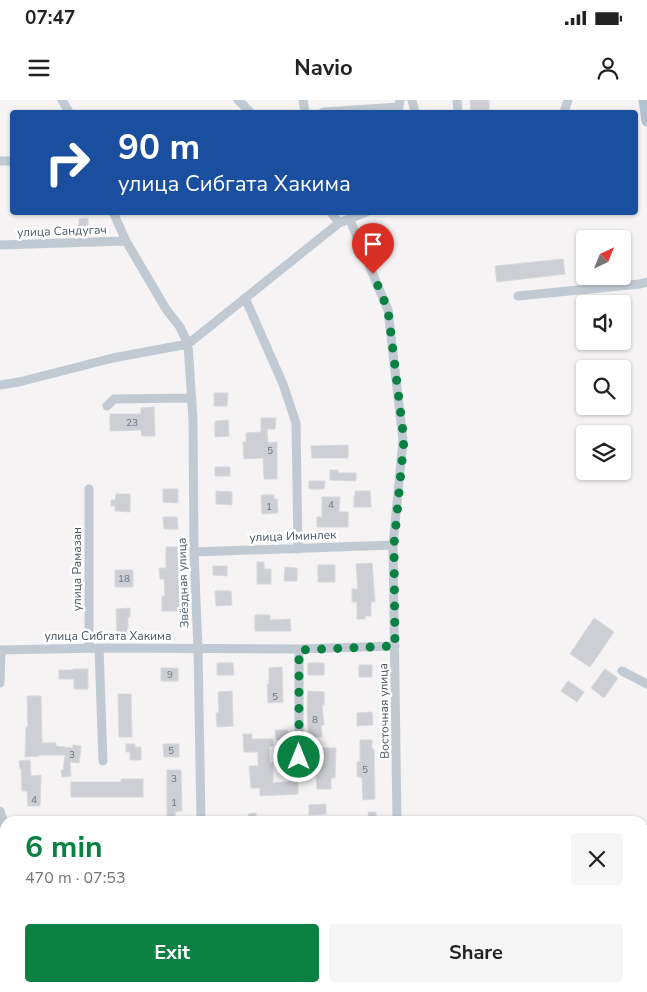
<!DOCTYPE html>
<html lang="en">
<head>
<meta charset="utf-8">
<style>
  :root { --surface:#fff; --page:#f6f6f6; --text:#222; --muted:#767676; --accent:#0b8043 }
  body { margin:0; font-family:"Nunito Sans",sans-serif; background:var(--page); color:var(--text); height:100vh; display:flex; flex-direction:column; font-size:19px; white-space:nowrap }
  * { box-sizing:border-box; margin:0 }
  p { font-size:16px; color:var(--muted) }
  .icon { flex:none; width:28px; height:28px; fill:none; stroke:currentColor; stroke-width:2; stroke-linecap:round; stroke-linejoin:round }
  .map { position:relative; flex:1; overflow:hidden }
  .sheet { position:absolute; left:0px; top:716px; width:648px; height:176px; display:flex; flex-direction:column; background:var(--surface); border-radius:15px 15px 0 0; box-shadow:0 1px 4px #0004 }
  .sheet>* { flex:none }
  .hud { position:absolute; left:10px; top:10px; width:628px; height:105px; border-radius:5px; box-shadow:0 1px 4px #0004; background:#1a4fa0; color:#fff; overflow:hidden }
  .needle { width:32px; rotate:43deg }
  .controls { position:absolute; left:576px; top:130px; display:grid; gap:10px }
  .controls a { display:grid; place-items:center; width:55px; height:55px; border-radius:5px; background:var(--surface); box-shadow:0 1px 4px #0004; font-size:25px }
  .pin { position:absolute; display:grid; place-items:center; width:42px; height:42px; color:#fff; margin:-51px -21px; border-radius:50% 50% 50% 0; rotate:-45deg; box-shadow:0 0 5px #0007 }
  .pin .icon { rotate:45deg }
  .me { position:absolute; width:55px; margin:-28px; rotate:0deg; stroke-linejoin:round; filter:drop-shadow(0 0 4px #0008) }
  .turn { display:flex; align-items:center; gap:18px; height:105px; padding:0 25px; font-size:22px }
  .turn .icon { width:65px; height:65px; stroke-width:2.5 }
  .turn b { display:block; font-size:35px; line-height:42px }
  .round { display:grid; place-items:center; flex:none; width:52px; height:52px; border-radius:5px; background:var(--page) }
  .head { display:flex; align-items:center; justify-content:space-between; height:85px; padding:0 25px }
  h1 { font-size:30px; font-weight:700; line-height:38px; color:var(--accent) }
  .cta { display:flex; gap:10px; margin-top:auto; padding:10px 25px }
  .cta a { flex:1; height:58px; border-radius:5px; background:var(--accent); color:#fff; font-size:20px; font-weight:700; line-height:58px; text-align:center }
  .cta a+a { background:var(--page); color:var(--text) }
  .status { display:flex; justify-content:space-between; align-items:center; height:35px; padding:0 25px; background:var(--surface); direction:ltr }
  .status svg { height:14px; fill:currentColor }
  header { display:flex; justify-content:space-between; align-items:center; height:65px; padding:0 25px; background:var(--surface); font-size:22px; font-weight:700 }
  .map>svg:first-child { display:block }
  .building { fill:#cdcfd5; stroke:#d7d9de }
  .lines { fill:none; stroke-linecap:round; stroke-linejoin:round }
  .minor { stroke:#c1cad2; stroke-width:9 }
  .major { stroke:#b3c2d1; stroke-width:11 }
  .route { stroke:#0b8043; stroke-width:9; stroke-dasharray:0 16.2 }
  .labels { text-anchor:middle; stroke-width:5; stroke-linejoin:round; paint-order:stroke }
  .number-label { font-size:10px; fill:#6b747e }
  .street-label { font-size:12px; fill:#4a5661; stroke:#fff }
</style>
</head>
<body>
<div class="status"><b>07:47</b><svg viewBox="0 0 49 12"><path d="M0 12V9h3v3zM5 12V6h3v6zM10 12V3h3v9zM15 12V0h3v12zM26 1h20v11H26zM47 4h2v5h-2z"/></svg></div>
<header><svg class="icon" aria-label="menu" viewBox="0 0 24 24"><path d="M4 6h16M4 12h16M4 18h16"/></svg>Navio<svg class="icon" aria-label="person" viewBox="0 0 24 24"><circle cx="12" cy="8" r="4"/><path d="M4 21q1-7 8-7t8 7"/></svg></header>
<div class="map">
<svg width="647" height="892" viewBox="0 0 647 892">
  <rect width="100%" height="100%" fill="#f5f3f3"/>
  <path class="building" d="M470,0H489V12H471Z
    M88,118V131H79V119Z
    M563,159L565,174L497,182L495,166Z
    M214,293H228L227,306H214Z
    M154,307L155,336H142L141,330L110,331V314H141V308Z
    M261,318H276L275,329H267L268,343L277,342V379H264L263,358L244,359L243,342H246V333L261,332Z
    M228,320L229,336L215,337V321Z
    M348,345V358H312L311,346Z
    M215,367H230V376H215Z
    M330,370H338V373H356V381L330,380Z
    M309,381H325L324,389H309Z
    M163,389H178V403L163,402Z
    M216,391L232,392V405L216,404Z
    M355,391H370L371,407H354V396H355Z
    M116,394H130V412L115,411V406H111V400H115Z
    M261,395H274V399H277L278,413L262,414Z
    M322,397H340L339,412H348V427H317V417H322Z
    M163,417H177L178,429H164Z
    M166,447H178L180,511H162V496H165L164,479H160L159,468H166Z
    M257,462H264V469H271V484H257Z
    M372,463L375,502H371V516H365V519H357V502H352V489H358L356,464Z
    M318,465H335V482H318Z
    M213,466H227V476L213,475Z
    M285,467L297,468V481H284Z
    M115,470H133V487H115Z
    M215,491H231L232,505L216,506Z
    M130,508V517H128V534H117L116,509Z
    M255,515H270V520L290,519L291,531H255Z
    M594,518L614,532L590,567L570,554Z
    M217,563H233L234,575H217Z
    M308,563H324V575H308Z
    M359,565H372V577H359Z
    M282,567L283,602L268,603L267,584H269V568Z
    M161,568H178V581H161Z
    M73,569H88V589H74V579H59V570H73Z
    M605,569L618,578L604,598L591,588Z
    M568,581L584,592L577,602L561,591Z
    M232,591L233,626L217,627L216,613H219L218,592Z
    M308,591L324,592V605H322L324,625H321L322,637H309L307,611Z
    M118,594H131L132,637H119Z
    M27,596H41L42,643H56V646L73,648V645L81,646L79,663L70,662L71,676L62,677L61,670H63L65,655H39V656L25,657L26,627H28Z
    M372,612L373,625L357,626V613Z
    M275,630H288V640H276Z
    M243,634H252V639H273V646L269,647L270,663H273V683L298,681V694L260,696V688H251L249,666H258V652H244Z
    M360,640H372V649H374L375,699L363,700L362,679L361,677H357V662H360Z
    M126,644H135V647H141V660H130V652H126Z
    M163,644H179V657H164Z
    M319,648H336L335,678H331V689H317L316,675H319Z
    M30,660L31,676L41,675L40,706H28L27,691H22L21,669H20L19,661Z
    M167,670H181L182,711L175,712L176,721H167Z
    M121,679H143V697H71V682H121Z
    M326,704V714L309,715V705Z
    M368,712H376V721H369Z
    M256,713V721H249L248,714Z"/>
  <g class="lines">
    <path class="minor" d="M62,0L69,12
      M238,0L250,12
      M303,0L305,12
      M412,0L415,12
      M457,0L458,12
      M323,12L399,7L400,0
      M564,12L568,0
      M0,61H12
      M113,112L126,141L166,209L180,227L188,244L193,320L194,452L198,549L201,721
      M331,112L339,123
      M350,120L388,210L403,340L393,445L397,721
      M0,145L126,141
      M518,196L640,184L647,182
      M245,198L283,284L296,323L298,449
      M0,285L19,282L113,258L188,244L339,123L366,112
      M107,306L114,299L192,298
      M89,389V548
      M194,452L393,445
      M99,548L103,661
      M299,549V657
      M0,550L99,548L299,549L395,546
      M622,571L647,584
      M0,583L1,550
      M0,711L5,726
      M642,734L647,728
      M0,764L5,765
      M0,809L5,810
      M642,817L647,816
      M0,834L5,835
      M0,858L5,859
      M112,888L124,892
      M183,888L195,892
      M249,888L261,892
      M327,888L329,892
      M564,888L565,892
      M624,888L625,892
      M504,892L508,888"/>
    <path class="major" d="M644,0L647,21"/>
  </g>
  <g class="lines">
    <path class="route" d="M299,657V550L395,546L394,445L404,340L388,210L373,174"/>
  </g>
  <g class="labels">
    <g class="number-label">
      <text x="132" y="326">23</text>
      <text x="270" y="354">5</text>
      <text x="331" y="408">4</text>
      <text x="269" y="410">1</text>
      <text x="124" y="482">18</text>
      <text x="170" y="578">9</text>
      <text x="275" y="600">5</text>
      <text x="315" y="623">8</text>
      <text x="171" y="654">5</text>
      <text x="72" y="658">3</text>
      <text x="365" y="673">5</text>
      <text x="174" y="682">3</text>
      <text x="34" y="703">4</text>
      <text x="174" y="706">1</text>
    </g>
    <g class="street-label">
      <text transform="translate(62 131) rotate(-2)" y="4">улица Сандугач</text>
      <text transform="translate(293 436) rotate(-2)" y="4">улица Иминлек</text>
      <text transform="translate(77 469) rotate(-90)" y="4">улица Рамазан</text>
      <text transform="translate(183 483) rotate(-92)" y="4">Звёздная улица</text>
      <text x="108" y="540">улица Сибгата Хакима</text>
      <text transform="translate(384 611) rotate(-91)" y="4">Восточная улица</text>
    </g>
  </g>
</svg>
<div class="controls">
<a><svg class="needle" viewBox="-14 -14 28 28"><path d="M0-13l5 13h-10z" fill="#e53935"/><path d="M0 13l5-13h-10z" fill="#767676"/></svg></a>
<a><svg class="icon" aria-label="sound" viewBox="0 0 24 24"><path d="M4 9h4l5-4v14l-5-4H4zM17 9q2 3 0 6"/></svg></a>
<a><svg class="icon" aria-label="search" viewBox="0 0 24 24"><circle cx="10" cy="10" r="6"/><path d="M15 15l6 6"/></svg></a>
<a><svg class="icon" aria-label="layers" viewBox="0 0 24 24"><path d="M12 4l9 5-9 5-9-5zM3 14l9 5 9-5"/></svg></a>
</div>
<div class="pin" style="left:373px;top:174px;background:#d93025"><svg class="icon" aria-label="arrive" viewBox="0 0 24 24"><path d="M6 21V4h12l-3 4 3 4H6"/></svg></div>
<svg class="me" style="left:299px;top:657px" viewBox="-20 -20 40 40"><circle r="17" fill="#0b8043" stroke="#fff" stroke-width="3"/><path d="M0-11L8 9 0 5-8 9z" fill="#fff"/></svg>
<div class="hud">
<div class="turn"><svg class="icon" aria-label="right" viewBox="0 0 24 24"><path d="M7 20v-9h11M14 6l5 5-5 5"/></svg><div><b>90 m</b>улица Сибгата Хакима</div></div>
</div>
<section class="sheet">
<div class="head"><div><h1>6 min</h1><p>470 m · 07:53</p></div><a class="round"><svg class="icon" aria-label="close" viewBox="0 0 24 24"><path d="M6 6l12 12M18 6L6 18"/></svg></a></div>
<div class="cta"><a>Exit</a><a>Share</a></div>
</section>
</div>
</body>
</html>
